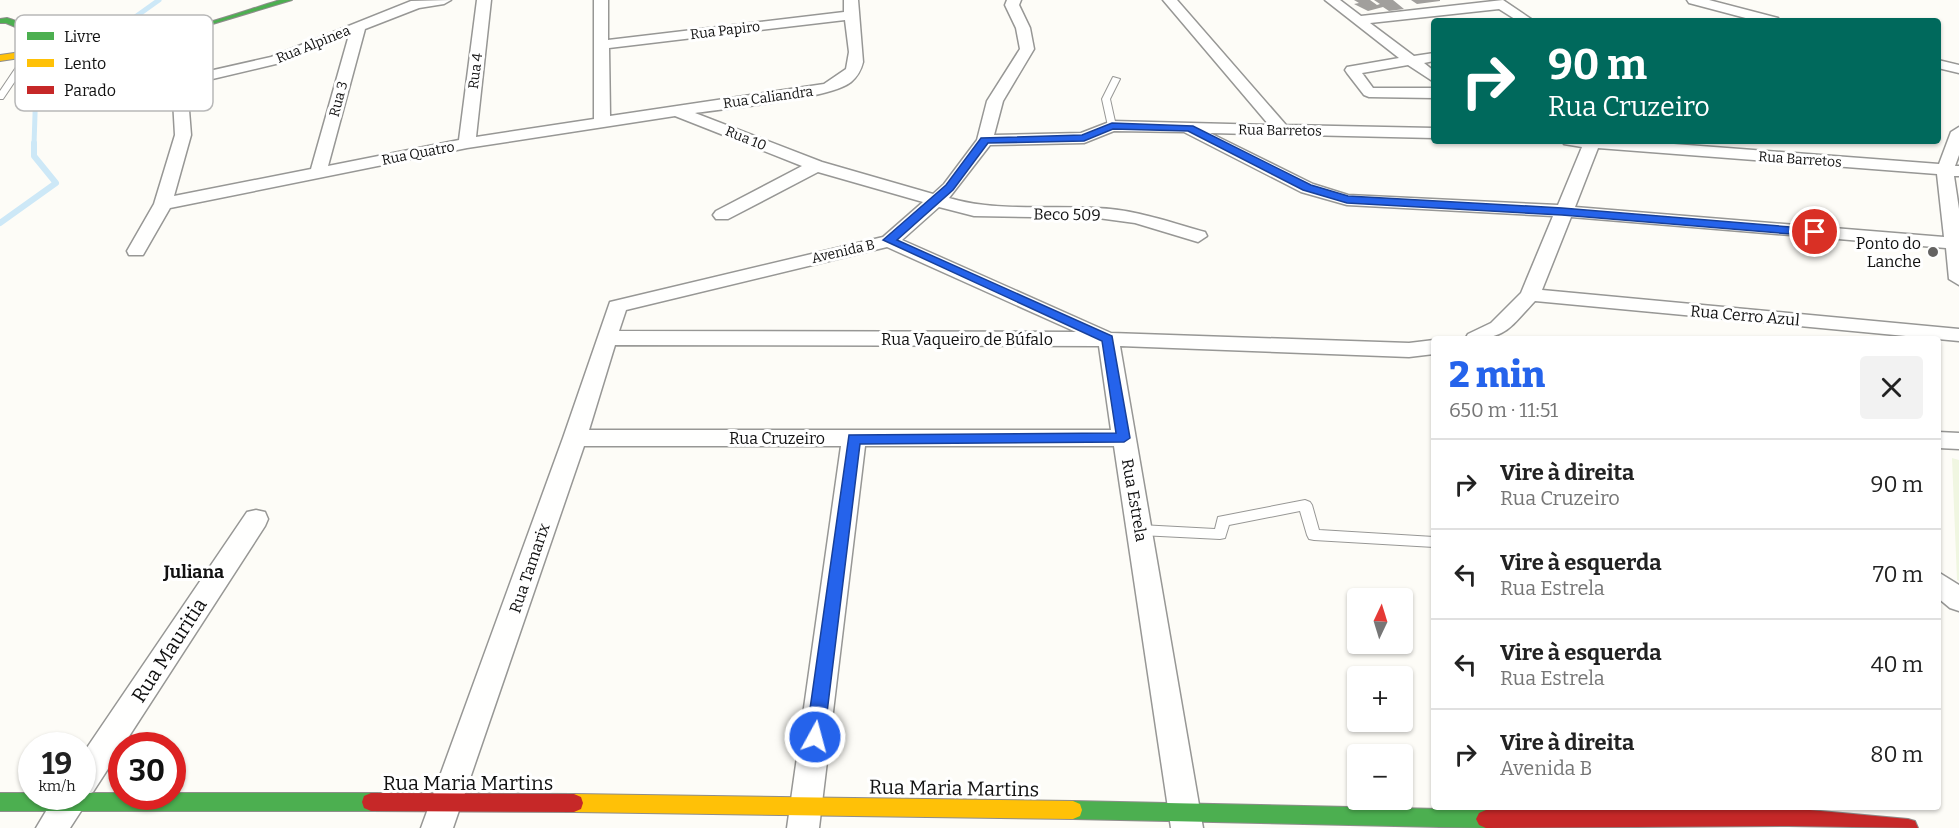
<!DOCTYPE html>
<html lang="pt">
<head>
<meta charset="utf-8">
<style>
  :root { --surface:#fff; --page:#f2f2f2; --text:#222; --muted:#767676; --line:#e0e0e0; --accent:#2563eb }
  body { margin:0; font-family:Bitter,serif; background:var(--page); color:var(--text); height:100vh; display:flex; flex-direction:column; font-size:22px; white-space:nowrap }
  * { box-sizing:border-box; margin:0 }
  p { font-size:20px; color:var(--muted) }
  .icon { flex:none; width:33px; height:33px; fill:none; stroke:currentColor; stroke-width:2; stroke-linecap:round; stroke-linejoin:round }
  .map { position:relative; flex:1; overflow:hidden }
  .sheet { position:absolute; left:1431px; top:336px; width:510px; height:474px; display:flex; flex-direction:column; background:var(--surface); border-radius:6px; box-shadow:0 2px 4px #0004 }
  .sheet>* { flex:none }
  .banner { position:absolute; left:1431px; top:18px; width:510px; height:126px; border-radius:6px; box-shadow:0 2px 4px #0004; background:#00695c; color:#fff; overflow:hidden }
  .needle { width:39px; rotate:4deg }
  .fabs { position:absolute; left:1347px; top:588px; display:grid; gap:12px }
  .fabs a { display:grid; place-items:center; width:66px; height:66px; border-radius:6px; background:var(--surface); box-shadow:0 2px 4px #0004; font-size:30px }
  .speed { position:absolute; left:18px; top:732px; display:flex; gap:12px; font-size:30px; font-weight:700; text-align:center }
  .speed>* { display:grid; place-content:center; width:78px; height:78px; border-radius:50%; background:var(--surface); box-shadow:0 2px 4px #0004; line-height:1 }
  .speed small { font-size:15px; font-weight:400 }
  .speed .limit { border:9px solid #d22; background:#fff; color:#111 }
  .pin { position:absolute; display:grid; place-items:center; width:51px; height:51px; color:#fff; margin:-26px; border:3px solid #fff; border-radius:50%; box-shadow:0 2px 6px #0007 }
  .me { position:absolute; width:66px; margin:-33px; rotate:7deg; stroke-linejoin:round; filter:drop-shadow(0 0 4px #0008) }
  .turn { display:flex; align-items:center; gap:21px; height:126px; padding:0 18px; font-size:27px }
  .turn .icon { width:78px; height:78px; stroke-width:2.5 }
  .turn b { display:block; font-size:42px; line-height:51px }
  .round { display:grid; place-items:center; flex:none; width:63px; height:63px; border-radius:6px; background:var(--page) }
  .overview { display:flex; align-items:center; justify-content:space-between; height:102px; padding:0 18px }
  h1 { font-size:36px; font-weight:800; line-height:45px; color:var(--accent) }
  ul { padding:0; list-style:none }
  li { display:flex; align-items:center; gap:18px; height:90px; padding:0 18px; border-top:2px solid var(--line) }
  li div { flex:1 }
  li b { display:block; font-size:22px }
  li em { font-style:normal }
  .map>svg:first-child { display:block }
  .pitch { fill:#f0f6e1 }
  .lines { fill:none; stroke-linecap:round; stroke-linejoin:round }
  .stream-far1 { stroke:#cde8f7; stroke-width:5 }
  .stream { stroke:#cde8f7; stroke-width:6 }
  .building { fill:#a19f9c }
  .lane-casing { stroke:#979795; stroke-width:2 }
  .street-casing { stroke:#979795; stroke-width:3 }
  .fast-casing { stroke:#8e8d8b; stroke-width:2 }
  .slow-casing { stroke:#8e8d8b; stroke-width:2 }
  .jam-casing { stroke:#8e8d8b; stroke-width:2 }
  .lane { fill:#fffffe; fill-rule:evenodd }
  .street { fill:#fffffe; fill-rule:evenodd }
  .fast { fill:#4caf50; fill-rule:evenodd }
  .slow { fill:#ffc107; fill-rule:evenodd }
  .jam { fill:#c62828; fill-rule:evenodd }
  .route { fill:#2563eb; stroke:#184099; stroke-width:1.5 }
  .poi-dot { fill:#646362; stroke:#fff; stroke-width:2 }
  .labels { text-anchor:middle; stroke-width:6; stroke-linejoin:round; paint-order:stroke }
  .far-street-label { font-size:14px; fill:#111; stroke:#fff }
  .street-label { font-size:16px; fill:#111; stroke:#fff }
  .poi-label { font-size:16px; fill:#111; stroke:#fff; text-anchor:end }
  .neighbourhood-label { font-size:18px; font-weight:bold; fill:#111; stroke:#fff }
  .near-street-label { font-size:20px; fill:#111; stroke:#fff }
  .key { fill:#fff; stroke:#b8b8b8; stroke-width:1.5 }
  .key-label { font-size:16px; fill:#111 }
</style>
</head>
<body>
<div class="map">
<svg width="1959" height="828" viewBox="0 0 1959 828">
  <rect width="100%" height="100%" fill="#fdfcf7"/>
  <path class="pitch" d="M1952,458L1959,460V581L1957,580Z"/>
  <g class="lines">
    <path class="stream-far1" d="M103,40L159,0
      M34,145L36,84L76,53"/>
    <path class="stream" d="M0,223L56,183L34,156V143"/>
  </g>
  <path class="building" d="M1354,0H1370L1377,5L1380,4L1374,0H1393L1404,9L1389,11L1383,7L1368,11L1354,4L1359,3Z
    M1411,0H1440V1L1417,4Z"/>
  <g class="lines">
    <g class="lane-casing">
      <path id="lane" d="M27,51L34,53L3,99H0V91Z
        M1113,77L1120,79L1110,99L1116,126L1112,129L1108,126L1102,99Z
        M1305,500L1310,502L1312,505L1319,530L1434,537V547L1314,540L1309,539L1307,535L1300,511L1229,525L1225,538L1220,539L1140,535L1135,534L1133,530L1135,526L1140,525L1215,529L1218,517Z"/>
    </g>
    <g class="street-casing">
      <path id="street" d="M451,0L444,4L419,8L365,29L328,166L459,140L477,0H491L476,137L594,119V0H608V40L844,12V0H858L863,62C861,70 858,76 851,82C830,99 728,108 695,113L822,162L933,194L944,184L977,140L987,101L1020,49L1016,28L1005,5L1007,0H1021L1019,5L1030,28L1034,49L1003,101L994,135L1081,133L1112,121L1269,125L1163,0H1177L1286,125L1434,128V138L1210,133L1313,184L1348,195L1558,205L1582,147L1564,144L1562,141H1634L1939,164L1951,132L1959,127V155L1955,166H1959V176H1954L1959,209V285L1949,279L1946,248L1571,217L1542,290L1959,329V341L1535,301C1508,330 1506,339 1465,339L1468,334L1491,323L1521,293L1553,216L1347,205L1301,192L1184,132L1114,131L1084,143L990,145L949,198C996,212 1047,205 1096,208C1134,209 1169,222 1205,232L1207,236L1198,242L1135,223L1098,218L974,216L939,207L902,240L1111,333L1409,343L1434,340V354L1409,357L1120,346L1203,828H1171L1114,446H865L819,828H787L841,446H584L453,828H421L563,438L610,302L883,237L923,202L818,172L728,219H716L713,215L716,211L802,166L675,116L467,148L170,208L143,255H129L127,251L154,204L175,135L172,82L178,28H188L190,31L187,76L271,57L411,1ZM845,20L849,52L846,69L824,84L610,116L609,48ZM349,35L311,169L174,196L191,135L187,85L280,63ZM1598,148L1937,174L1944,237L1575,207ZM887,247L1076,332L619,331L626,310ZM615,345L1099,346L1111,430H589Z
        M1325,0H1340L1361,16L1503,0L1534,21H1518L1499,9L1370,23L1414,56L1434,53V61L1424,63L1434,71V82L1408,65L1362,73L1373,88H1434V98L1369,97L1364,95L1347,73L1345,70L1347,67L1399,58Z
        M1687,0H1709L1778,18L1780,21H1757L1689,3Z
        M1938,60L1959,65V73L1938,68Z
        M1938,432L1959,433V449L1938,448Z
        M256,510L265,512L268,519L265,526L93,792L86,795L83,808L70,828H36L55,796H82V755L247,512Z
        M1938,572L1959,585V611L1950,608L1938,598Z"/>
    </g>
    <g class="fast-casing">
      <path id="fast" d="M280,0H292L176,35L109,47L81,48L58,45L6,23H0V19L7,18C26,23 43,37 63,40C131,53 215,20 280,0Z
        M0,793H32V796H82V793H122V796H172V793H371L378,796L380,802L378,808L371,811H0Z
        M1073,801L1486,810L1493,813L1496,819L1493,825L1486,828L1073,819L1066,816L1064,810L1066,804Z"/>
    </g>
    <g class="slow-casing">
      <path id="slow" d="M70,45L74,48L73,50L0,61V55Z
        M574,794L1073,801L1080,804L1082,810L1080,816L1073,819L574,812L567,809L565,803L567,797Z"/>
    </g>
    <g class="jam-casing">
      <path id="jam" d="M371,793L574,794L581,797L583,803L581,809L574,812L371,811L364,808L362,802L364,796Z
        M1788,808L1908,819L1915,821L1918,828L1788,826L1486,828L1479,825L1476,819L1479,813L1486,810Z"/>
    </g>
    <use href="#lane" class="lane"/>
    <use href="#street" class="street"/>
    <use href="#fast" class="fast"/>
    <use href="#slow" class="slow"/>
    <use href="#jam" class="jam"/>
  </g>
  <path class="route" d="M1112,123L1193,126L1311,185L1348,196L1562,208L1815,229L1821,232L1815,236L1562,215L1347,203L1303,190L1188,131L1113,129L1084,141L988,143L953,190L897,240L1112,336L1130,438L1124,442L860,444L824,737L821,743L815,745L808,743L806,737L849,435L1116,433L1102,341L883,240L946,185L981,138L1082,135Z"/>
  <circle class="poi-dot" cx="1933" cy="252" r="6"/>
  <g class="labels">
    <g class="far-street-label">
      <text transform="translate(725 30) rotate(-7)" y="5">Rua Papiro</text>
      <text transform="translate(313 44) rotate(-22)" y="5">Rua Alpinea</text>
      <text transform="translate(475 71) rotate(-83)" y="5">Rua 4</text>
      <text transform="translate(768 97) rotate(-8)" y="5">Rua Caliandra</text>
      <text transform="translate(338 99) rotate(-75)" y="5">Rua 3</text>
      <text transform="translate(1280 130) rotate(1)" y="5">Rua Barretos</text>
      <text transform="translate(746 138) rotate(22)" y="5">Rua 10</text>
      <text transform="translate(418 153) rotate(-11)" y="5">Rua Quatro</text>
      <text transform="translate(1800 159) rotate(4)" y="5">Rua Barretos</text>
      <text transform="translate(843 251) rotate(-13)" y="5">Avenida B</text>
    </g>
    <g class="street-label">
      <text transform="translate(1067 214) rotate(1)" y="6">Beco 509</text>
      <text transform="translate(1745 315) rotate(5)" y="6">Rua Cerro Azul</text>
      <text x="967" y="345">Rua Vaqueiro de Búfalo</text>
      <text x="777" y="444">Rua Cruzeiro</text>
      <text transform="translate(1135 500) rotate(80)" y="6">Rua Estrela</text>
      <text transform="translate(529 568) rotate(-71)" y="6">Rua Tamarix</text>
    </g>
    <g class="poi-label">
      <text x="1921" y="249">Ponto do<tspan x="1921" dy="18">Lanche</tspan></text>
    </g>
    <g class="neighbourhood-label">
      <text x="194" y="578">Juliana</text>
    </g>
    <g class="near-street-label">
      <text transform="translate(169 650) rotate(-57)" y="7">Rua Mauritia</text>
      <text x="468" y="790">Rua Maria Martins</text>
      <text transform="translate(954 788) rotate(1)" y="7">Rua Maria Martins</text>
    </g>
  </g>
  <rect x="15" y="15" width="198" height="96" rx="9" class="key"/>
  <rect x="27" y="32" width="27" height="8" fill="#4caf50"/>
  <rect x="27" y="59" width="27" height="8" fill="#ffc107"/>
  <rect x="27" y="86" width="27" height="8" fill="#c62828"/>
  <g class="key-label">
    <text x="64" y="42">Livre</text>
    <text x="64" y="69">Lento</text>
    <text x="64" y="96">Parado</text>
  </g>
</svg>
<div class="fabs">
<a><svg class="needle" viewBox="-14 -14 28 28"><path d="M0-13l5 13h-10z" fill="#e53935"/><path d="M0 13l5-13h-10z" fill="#767676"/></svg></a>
<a>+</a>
<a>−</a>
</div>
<div class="speed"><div>19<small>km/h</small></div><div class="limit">30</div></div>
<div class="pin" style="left:1815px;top:232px;background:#d93025"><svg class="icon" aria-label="arrive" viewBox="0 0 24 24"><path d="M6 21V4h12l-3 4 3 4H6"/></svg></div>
<svg class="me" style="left:815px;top:737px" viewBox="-20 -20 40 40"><circle r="17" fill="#2563eb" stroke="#fff" stroke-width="3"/><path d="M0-11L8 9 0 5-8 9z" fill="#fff"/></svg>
<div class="banner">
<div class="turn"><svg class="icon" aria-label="right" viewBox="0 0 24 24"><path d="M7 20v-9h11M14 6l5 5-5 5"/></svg><div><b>90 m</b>Rua Cruzeiro</div></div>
</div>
<section class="sheet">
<div class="overview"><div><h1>2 min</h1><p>650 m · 11:51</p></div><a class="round"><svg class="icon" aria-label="close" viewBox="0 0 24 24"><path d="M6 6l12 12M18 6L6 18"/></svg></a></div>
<ul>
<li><svg class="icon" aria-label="right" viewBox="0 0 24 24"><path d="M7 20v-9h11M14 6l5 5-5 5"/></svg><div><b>Vire à direita</b><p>Rua Cruzeiro</p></div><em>90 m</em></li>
<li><svg class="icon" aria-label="left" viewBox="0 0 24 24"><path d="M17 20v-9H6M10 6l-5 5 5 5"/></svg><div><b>Vire à esquerda</b><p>Rua Estrela</p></div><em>70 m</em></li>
<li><svg class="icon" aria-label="left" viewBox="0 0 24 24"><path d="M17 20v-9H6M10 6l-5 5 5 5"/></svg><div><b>Vire à esquerda</b><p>Rua Estrela</p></div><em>40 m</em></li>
<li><svg class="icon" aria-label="right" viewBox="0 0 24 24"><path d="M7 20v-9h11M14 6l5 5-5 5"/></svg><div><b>Vire à direita</b><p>Avenida B</p></div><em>80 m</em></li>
</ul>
</section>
</div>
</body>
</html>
